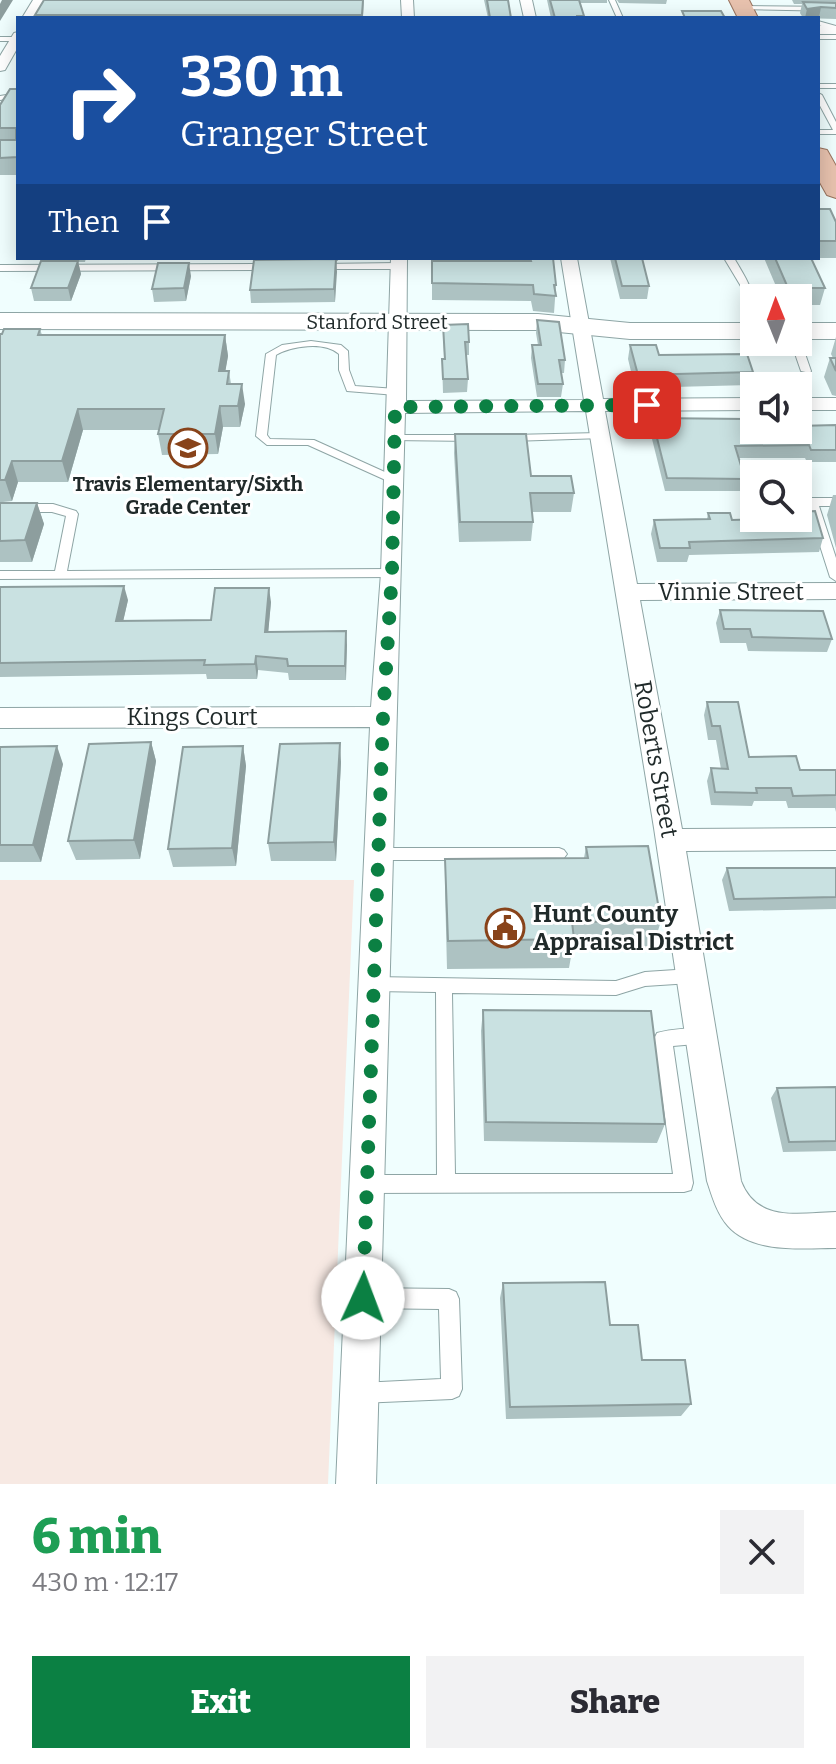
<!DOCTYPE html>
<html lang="en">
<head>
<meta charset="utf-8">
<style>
  :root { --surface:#fff; --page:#f2f2f3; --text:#2b2b33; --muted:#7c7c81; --accent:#0b8043 }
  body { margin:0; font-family:Bitter,serif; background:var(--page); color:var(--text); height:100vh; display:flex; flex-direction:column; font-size:30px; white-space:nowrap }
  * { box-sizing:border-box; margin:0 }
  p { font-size:26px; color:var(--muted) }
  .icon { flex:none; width:44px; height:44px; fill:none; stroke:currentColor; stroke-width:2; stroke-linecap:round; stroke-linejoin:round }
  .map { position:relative; height:1484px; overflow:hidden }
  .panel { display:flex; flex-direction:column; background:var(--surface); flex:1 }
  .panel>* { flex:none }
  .guide { position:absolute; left:16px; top:16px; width:804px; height:244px; border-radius:0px; box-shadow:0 4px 20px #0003; background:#1a4fa0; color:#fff; overflow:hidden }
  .needle { width:52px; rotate:359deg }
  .tools { position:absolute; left:740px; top:284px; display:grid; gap:16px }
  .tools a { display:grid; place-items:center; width:72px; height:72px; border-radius:0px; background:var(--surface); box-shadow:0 4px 20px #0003; font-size:40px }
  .pin { position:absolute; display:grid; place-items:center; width:68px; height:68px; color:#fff; margin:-34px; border-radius:16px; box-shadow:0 4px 12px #0006 }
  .me { position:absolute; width:88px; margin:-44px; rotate:2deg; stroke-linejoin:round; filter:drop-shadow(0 0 6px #0008) }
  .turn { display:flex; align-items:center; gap:28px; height:168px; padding:0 32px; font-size:36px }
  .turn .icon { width:104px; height:104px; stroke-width:2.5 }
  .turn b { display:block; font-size:56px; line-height:68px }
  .then { display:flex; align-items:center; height:76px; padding:0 32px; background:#0003; gap:16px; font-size:30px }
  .round { display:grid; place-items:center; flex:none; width:84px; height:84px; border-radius:0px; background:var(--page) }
  .head { display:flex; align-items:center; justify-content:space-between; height:136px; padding:0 32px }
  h1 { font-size:48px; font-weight:800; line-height:60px; color:#1e9e55 }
  .button { display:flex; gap:16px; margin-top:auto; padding:16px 32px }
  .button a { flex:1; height:92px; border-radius:0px; background:var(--accent); color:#fff; font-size:32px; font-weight:800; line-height:92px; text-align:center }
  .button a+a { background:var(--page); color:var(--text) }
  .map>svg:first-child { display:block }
  .green { fill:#f7e9e3 }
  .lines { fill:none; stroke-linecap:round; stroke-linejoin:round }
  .lane-casing { stroke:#8ea5a5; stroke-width:2 }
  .street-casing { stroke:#8ea5a5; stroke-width:2 }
  .secondary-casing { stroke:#8ea5a5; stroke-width:2 }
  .primary-casing { stroke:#98725d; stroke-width:2 }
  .lane { fill:#fff; fill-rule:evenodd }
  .street { fill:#fff; fill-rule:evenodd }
  .secondary { fill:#fff; fill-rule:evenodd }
  .primary { fill:#e8c2ae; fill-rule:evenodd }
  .wall { fill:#adc2c2 }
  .shaded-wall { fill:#8d9e9e }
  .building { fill:#c9e1e1; stroke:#8d9e9e; stroke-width:2 }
  .route { stroke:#0b8043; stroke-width:14; stroke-dasharray:0 25.2 }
  .labels { text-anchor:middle; stroke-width:6; stroke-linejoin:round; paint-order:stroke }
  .far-street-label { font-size:20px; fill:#202a2a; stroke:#fff }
  .far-poi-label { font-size:20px; font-weight:bold; fill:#202a2a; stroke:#fff }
  .street-label { font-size:24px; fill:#202a2a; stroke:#fff }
  .poi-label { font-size:24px; font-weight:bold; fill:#202a2a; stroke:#fff; text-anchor:start }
</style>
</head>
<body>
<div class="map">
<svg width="836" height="1484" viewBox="0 0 836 1484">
  <rect width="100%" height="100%" fill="#f0fefe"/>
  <path class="green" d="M0,880H354L328,1484H0Z"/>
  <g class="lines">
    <g class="lane-casing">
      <path id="lane" d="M609,0H615L623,18H617Z
        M743,6L836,7V11L741,9Z
        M818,21L836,26V30L818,25Z
        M818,35H836V39H818Z
        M0,37H16L18,41H0Z
        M818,84H836V88H818Z
        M18,93V97L0,100V96Z
        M818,93L822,95L836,122V134H818V130H833L818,102Z
        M724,258H734C746,279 754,288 754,313L749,310L742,288Z
        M320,264L398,263L403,266L398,269H317L315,267Z
        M0,265L272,264L277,267L272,270L0,271Z
        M798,340L801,342L811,371L810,373L801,371L791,342H798Z
        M311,341L341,345L348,351L349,370L355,386L396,389L401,392L396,395L347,391L339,370V354C324,341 292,346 276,355L267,435L270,439L314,440L398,478V482H390L308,445H267L256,436L266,354L282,345Z
        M599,433L604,436L603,438L511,441L506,438L511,435Z
        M395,435H474L479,438L474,441L391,440V436Z
        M812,498H836V506H819L836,558V581L830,577L806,502Z
        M0,504H53L76,511L78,514L67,571L392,569L398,573L392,577L0,579V571H55L66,516L52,512H0Z
        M378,848H559L564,850L567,854L564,858L559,860H378L373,858L370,854L373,850Z
        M691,969L697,971L699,976L697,981L691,983L645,986L616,995L452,993L455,1174H673L654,1039L657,1033C671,1029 693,1027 707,1031L709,1037L707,1043L673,1046L693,1183L691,1190L684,1192L367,1193L360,1191L358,1184L360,1177L367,1175H437L436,992L374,991L368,989L366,984L368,979L374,977L616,981L645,972Z
        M363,1288L449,1289L456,1292L459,1299L462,1389L459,1396L452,1399L360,1403L353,1400L350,1393L353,1386L360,1383L441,1379L439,1309L363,1308L356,1305L353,1298L356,1291Z"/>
    </g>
    <g class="street-casing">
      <path id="street" d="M33,0H45L34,18H22Z
        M401,0H413L414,18H402Z
        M520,0H532L536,18H524Z
        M818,26H836V34H818Z
        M18,32V47L5,70L0,71V56L14,33Z
        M391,258H407L406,401L584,400L561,258H577L603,399L754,398V410L605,411L637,584L836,583V599L640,600L682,829L836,828V850L686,851L741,1181C757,1223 799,1213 836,1212V1248C803,1248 753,1254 728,1226C717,1214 712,1196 707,1181L654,828L586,411L405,413L376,1484H336L370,727L0,728V708L371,707L381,573Z
        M798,398H836V410H798Z"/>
    </g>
    <g class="secondary-casing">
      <path id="secondary" d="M0,313L538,314L630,323H754V339H630L538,330L0,329Z
        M798,323H836V339H798Z"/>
    </g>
    <g class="primary-casing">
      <path id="primary" d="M729,0H749L758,18H738Z
        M818,148L827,150L836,166V198L827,195L818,179Z"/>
    </g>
    <use href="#lane" class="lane"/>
    <use href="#street" class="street"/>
    <use href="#secondary" class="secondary"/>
    <use href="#primary" class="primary"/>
  </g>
  <path class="wall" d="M364,0L363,18H36L35,15Z
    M484,0H508L511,18H488Z
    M547,0H607V3H580L584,18H551Z
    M617,0H667L666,4L619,3Z
    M792,0H836V19L803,18L800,13L802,4H794Z
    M18,89V175H0V105Z
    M818,209L836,222V258H818Z
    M48,258H86L85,262H78L81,274L71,301H34L31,288L49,261Z
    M257,258H338V261H336L335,302L251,303L250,290Z
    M526,258H553L556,285L554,313L533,311L531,301L432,300V261H527Z
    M610,258H642L649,286L647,299H620Z
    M764,258H811L825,288L820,305H798V298H781Z
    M191,276L186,301L154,302L152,289Z
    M537,320L565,360L564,373H561L563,384L561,397H537L531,358L532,345H538L536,333Z
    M443,325L469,342V355H466L468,379L467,392L443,393L442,359H444Z
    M40,329L42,335H225L228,356L225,371H229L231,384L245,404L240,427H223L218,454L162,455L158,434L159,430H83L68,482H18L12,501L3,502V503H37L44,524L32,562H0V334Z
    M836,337V396L832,395L824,377L830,358H833L831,354Z
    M630,345L659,355L753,372L750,385L635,388L628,359Z
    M652,418L748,427L836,425V462H807L805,458H739L745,479L742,491H665L650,431Z
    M455,434L531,476L574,493L571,512H532L533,522L531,541L459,542L454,453Z
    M833,495H836V548L827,515Z
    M708,513L732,520L798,518L823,538L819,552L689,555L687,562H657L651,534L654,520L707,519Z
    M0,587L128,600L123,621L211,620L271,602L268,632L346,631V680H289L288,673L258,670L257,679H207L206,674L0,677Z
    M720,610L832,639L827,652L748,651L746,643H720L716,623Z
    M707,702L749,757L800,770H836V812L835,808H788L786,801H754L752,806L711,805L707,781L711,768L721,769L716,740H708L704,715Z
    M151,742L156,761L140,859L76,860L68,841Z
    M243,746L246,766L236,866L173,867L168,849Z
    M0,747L63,764L41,862H0Z
    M341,762L336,861H271L268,843Z
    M586,847L661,921L652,950L572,951L569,968L447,969L445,889V859L584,858Z
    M727,868H836V909L729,911L722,880Z
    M483,1010L665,1124L657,1143L484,1141L481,1031Z
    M836,1087V1151L783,1152L771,1098L777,1088Z
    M503,1283L610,1325L642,1360L691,1404L681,1416L506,1419L500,1298Z"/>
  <path class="shaded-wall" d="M2,0H13L0,21V4Z
    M821,7L819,18H805L807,9Z
    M336,259L337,272L335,302L334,289Z
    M78,261L81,274L71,301L68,288Z
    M189,263L191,276L186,301L184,288Z
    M225,335L228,356L222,391L219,371Z
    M242,384L245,404L240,427L238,406Z
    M220,406L223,427L218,454L215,434Z
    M78,409L83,430L68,482L62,461Z
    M12,461L18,482L12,501L5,480Z
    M37,503L44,524L32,562L25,540Z
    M124,586L128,600L120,635L116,621Z
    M269,588L271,602L267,646L265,632Z
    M346,631L347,645L346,680L345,666Z
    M256,656L258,670L257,679L255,664Z
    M151,742L156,761L140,859L134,840Z
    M340,743L341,762L336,861L334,842Z
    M57,746L63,764L41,862L33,845Z
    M243,746L246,766L236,866L232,848Z"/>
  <path class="building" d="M44,0H363L362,15H35Z
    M487,0H508L511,18H490Z
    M550,0H579L584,16H577V18H555Z
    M803,2L836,3V8L821,7L807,9Z
    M682,11H721L725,18H685Z
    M10,89H18V157L0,158V140H16V128H0V105Z
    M818,209H830L836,222V241H818Z
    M530,258H553L556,285H554L556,296L534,294L533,285L432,283V261H531Z
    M615,258H642L649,286H622Z
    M775,258H811L825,288H788Z
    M336,259L334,289L250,290L254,260Z
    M41,261H78L68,288H31Z
    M158,263H189L184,288L152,289Z
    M537,320L559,322L565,360H559L563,384H538L532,345H541Z
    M468,324L469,342H465L468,379H443L442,359H445L443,325Z
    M4,329H40L38,335H225L219,371H229L227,384H242L238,406H220L215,434H158L164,409H78L62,461H12L5,480H0V334H2Z
    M630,345H656L659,355L747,354L753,372L638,375Z
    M830,358H836V371Z
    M652,418L746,419L748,427L754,426V430H798V426L836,425V450H811L809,445L735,446L745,479L667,478Z
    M455,434H526L531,476H571L574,493H530L533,522H460Z
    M0,503H37L25,540L0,541Z
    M815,511L823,538L689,542L690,548H660L654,520L710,519L708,513H730L732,520L798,518V512Z
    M124,586L116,621L211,620L215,588H269L265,632L346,631L345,666H288L287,659L256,656L255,664L204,665L205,660L0,663V587Z
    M720,610L823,611L832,639L752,637L750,629H724Z
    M707,702H738L749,757L796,756L800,770H836V795L793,796L791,788H756L757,793L715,792L711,768L728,769L720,726H712Z
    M151,742L134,840L68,841L89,744Z
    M340,743L334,842L268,843L280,744Z
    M57,746L33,845H0V747Z
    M243,746L232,848L168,849L183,747Z
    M648,846L661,921L572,922L574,939L448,941L445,859L588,858L586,847Z
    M727,868H836V897L734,899Z
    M483,1010L651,1011L665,1124L486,1122Z
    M836,1087V1141L789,1142L777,1088Z
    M605,1282L610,1325H638L642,1360H685L691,1404L510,1407L503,1283Z"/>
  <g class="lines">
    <path class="route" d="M363,1298L383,717L392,573L395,407L647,405"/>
  </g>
  <defs>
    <g id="school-ring" transform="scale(2)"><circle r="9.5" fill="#fff" stroke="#88431a" stroke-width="1.5"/><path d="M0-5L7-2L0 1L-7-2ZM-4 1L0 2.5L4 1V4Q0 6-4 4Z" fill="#88431a"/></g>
    <g id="civic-ring" transform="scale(2)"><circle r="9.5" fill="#fff" stroke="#88431a" stroke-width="1.5"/><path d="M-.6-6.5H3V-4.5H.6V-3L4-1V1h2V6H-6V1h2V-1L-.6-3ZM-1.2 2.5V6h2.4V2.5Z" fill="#88431a"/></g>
  </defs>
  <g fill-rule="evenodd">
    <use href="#school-ring" x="188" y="448"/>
    <use href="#civic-ring" x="505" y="928"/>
  </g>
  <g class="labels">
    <g class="far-street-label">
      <text x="377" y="329">Stanford Street</text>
    </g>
    <g class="far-poi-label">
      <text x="188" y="491">Travis Elementary/Sixth<tspan x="188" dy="23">Grade Center</tspan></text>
    </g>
    <g class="street-label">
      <text x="731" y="600">Vinnie Street</text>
      <text x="192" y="725">Kings Court</text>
      <text transform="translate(656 759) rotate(80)" y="8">Roberts Street</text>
    </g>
    <g class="poi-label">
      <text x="533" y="922">Hunt County<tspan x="533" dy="28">Appraisal District</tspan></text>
    </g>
  </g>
</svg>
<div class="tools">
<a><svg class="needle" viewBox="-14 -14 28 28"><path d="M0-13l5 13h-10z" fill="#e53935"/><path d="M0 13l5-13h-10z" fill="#7c7c81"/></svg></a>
<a><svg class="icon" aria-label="sound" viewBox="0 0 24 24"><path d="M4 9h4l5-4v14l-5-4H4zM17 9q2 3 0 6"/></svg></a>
<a><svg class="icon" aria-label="search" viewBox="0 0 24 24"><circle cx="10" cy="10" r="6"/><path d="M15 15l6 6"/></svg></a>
</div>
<div class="pin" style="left:647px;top:405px;background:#d93025"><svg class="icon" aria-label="arrive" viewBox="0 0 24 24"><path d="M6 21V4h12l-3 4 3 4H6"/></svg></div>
<svg class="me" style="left:363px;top:1298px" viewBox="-20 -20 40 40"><circle r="19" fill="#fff"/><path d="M0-13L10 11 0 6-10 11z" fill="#0b8043"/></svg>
<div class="guide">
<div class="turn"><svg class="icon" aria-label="right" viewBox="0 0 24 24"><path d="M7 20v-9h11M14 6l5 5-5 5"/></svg><div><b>330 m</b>Granger Street</div></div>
<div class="then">Then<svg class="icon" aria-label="arrive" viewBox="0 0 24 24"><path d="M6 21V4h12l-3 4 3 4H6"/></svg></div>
</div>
</div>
<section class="panel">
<div class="head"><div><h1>6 min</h1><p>430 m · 12:17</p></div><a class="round"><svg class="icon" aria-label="close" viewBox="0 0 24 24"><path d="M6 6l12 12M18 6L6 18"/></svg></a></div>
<div class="button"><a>Exit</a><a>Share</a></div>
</section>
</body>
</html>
